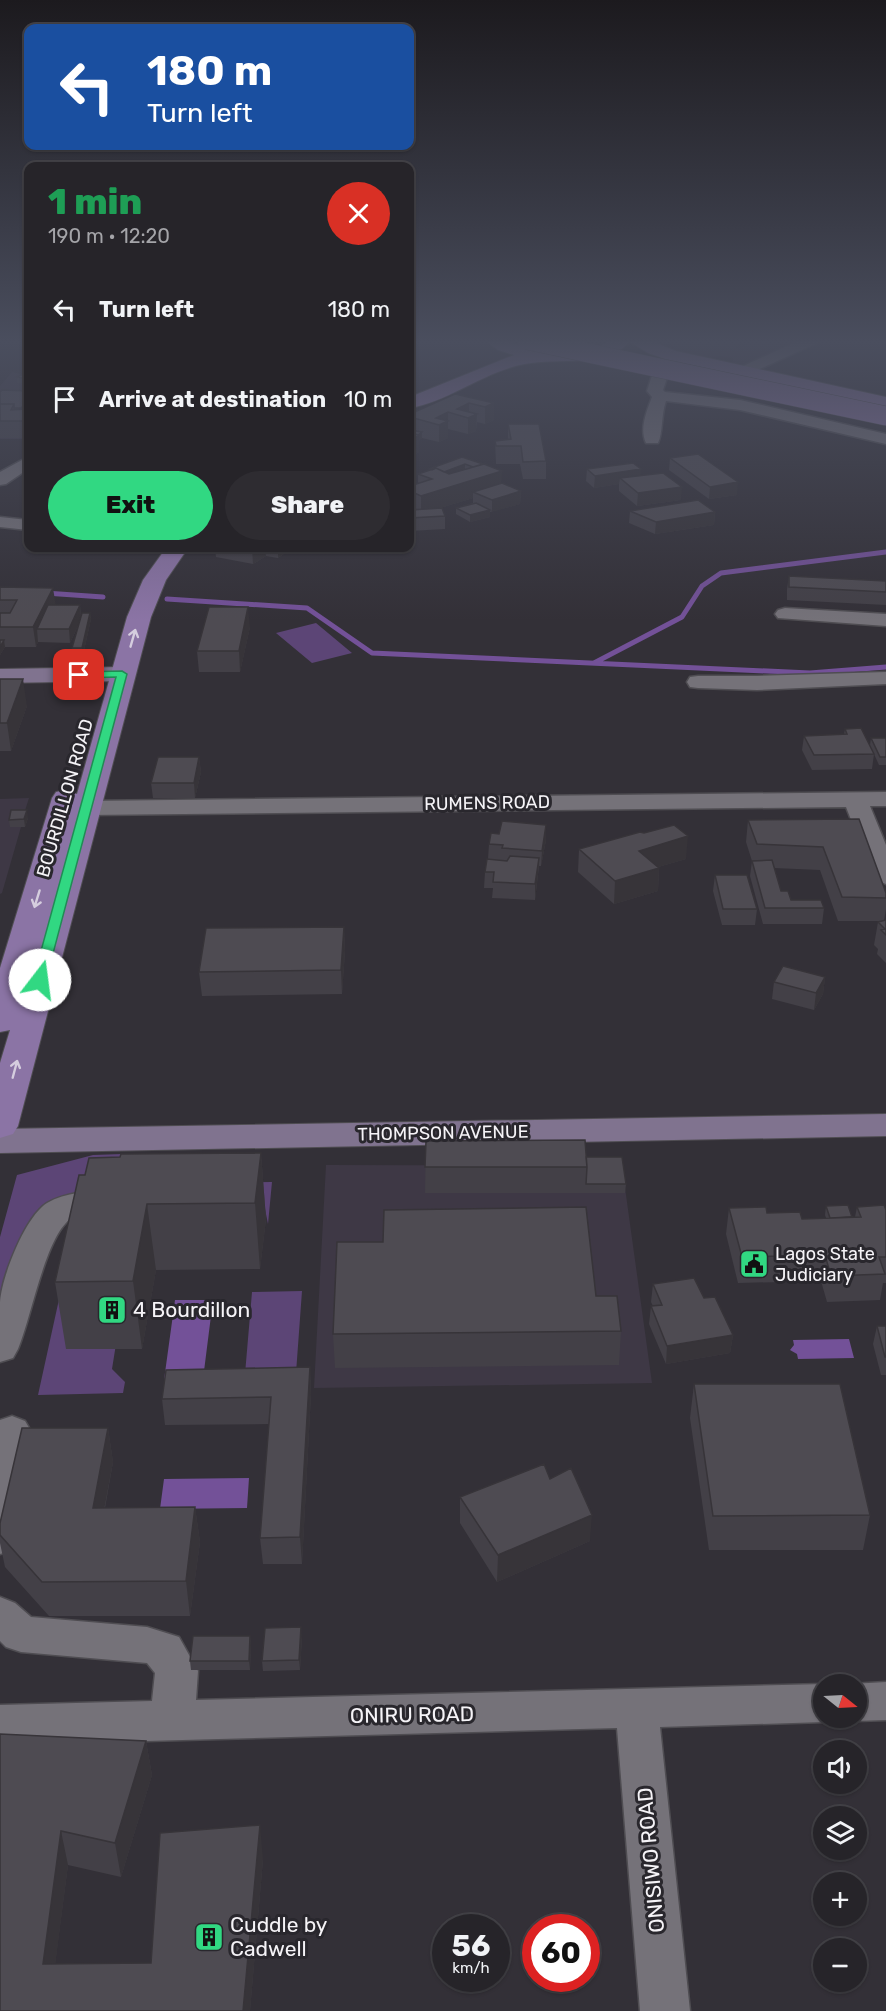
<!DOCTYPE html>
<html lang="en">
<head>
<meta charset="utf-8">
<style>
  :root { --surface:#262429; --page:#2e2c31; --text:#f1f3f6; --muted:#a4a4a8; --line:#424146; --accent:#31d882 }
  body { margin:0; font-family:Rubik,sans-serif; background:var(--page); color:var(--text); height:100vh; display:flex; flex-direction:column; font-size:22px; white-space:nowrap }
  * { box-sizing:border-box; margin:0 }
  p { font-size:20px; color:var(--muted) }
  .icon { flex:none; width:33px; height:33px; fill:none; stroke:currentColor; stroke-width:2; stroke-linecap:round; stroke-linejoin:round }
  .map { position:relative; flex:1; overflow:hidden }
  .panel { position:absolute; left:24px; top:162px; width:390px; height:390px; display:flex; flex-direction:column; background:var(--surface); border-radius:12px; box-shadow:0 2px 4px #0004,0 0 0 2px var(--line) }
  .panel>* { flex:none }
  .guide { position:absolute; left:24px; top:24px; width:390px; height:126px; border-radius:12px; box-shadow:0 2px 4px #0004,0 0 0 2px var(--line); background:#1a4fa0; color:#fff; overflow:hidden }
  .needle { width:39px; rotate:108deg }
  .controls { position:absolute; left:813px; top:1674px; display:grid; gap:12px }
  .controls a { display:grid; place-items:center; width:54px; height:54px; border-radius:50%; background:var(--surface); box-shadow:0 2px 4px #0004,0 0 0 2px var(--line); font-size:30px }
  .speed { position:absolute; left:432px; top:1914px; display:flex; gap:12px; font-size:30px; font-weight:700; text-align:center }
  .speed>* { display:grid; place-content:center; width:78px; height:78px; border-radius:50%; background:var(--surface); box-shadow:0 2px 4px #0004,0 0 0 2px var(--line); line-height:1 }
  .speed small { font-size:15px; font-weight:400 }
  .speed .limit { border:9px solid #d22; background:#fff; color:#111 }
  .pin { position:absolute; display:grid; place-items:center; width:51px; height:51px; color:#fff; margin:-26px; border-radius:12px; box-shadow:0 3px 9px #0006 }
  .me { position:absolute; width:66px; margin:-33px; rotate:15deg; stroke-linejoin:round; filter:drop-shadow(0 0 4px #0008) }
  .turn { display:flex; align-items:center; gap:21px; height:126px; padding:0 24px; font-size:27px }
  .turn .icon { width:78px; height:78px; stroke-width:2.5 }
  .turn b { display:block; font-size:42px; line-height:51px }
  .round { display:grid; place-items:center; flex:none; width:63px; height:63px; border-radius:32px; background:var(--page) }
  .head { display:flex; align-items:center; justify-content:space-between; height:102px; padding:0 24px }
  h1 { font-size:36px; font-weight:800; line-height:45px; color:#1e9e55 }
  .cta { display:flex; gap:12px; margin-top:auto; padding:12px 24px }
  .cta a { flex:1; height:69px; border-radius:36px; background:var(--accent); color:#111; font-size:24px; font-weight:800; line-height:69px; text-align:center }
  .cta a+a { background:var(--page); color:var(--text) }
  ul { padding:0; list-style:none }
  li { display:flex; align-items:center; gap:18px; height:90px; padding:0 24px }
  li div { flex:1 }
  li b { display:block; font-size:22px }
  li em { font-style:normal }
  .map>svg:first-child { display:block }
  .built { fill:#3e3845 }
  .green { fill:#5c4576 }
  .water { fill:#735198 }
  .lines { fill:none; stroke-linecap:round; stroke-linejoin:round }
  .stream { stroke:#735198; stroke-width:5 }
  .street-casing { stroke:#4f4d52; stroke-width:3 }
  .secondary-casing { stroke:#4f4d52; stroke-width:2 }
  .primary-casing { stroke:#4f4d52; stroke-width:2 }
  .street { fill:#757279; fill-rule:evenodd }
  .secondary { fill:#80738f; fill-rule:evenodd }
  .primary { fill:#8b74a5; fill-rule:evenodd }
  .primary-bridge-casing { stroke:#4f4d52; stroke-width:20; stroke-linecap:butt }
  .primary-bridge { stroke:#8b74a5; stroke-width:19 }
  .wall { fill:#434047 }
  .shaded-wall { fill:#373439 }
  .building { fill:#4e4b52; stroke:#373439; stroke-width:1.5 }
  .oneway { stroke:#d5cdde }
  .route { fill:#31d882; stroke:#208c54; stroke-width:1.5 }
  .labels { text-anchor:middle; stroke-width:6; stroke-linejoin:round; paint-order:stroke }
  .street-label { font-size:18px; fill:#f5f3f7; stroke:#29272d }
  .poi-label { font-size:18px; fill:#f5f3f7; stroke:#29272d; text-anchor:start }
  .near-poi-label { font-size:21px; fill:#f5f3f7; stroke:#29272d; text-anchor:start }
  .near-street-label { font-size:21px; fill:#f5f3f7; stroke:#29272d }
</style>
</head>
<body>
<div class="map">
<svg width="886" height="2011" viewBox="0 0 886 2011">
  <rect width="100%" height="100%" fill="#333037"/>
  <path class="built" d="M658,340H800L745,366L732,363L733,358L721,356L708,358L675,350L674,347Z
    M12,372L28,376V439H0V386Z
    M29,798L23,817L25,827H21L2,893L0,894V799Z
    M326,1165L622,1166L652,1383L314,1388Z"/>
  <path class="green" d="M316,623L352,653L312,663L276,633Z
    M122,1154L132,1183L272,1182L268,1224L264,1204L72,1200L0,1335V1237L17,1175L93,1155Z
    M65,1272L116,1344L112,1369L125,1382L123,1393L38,1395Z
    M302,1291L296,1373L245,1374L252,1292Z"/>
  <path class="water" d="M175,1300H213L203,1379L164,1380Z
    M849,1339L854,1358L798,1359L797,1354L790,1350L794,1345L793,1340Z
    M249,1478L247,1508L160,1509L164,1479Z"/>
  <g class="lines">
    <path class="stream" d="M45,593L103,597
      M167,599L307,608L372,653L810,673L886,667
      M594,663L682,617L702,586L721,573L886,552"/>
    <g class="street-casing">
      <path id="street" d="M800,340H819L817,343L751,373L746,375L738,370L741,367Z
        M660,370L668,375L663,390L665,392L740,400L886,434V444L740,410L666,401C661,415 663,433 658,443H646C639,429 647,410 652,397L647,391L652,375Z
        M22,460L28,461V469L6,484L0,485V472Z
        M0,517L28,520V530L0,527Z
        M785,608L886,614V626L778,618L775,614L778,610Z
        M886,672V684L757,690L698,688L690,687L687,682L690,677L698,676H757Z
        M886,792V806H870L886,845V884L877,881L873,876L846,807L87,815L78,813L75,808L78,803L87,801Z
        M110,1188L122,1191L126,1199L122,1207C106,1211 86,1211 72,1218C46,1233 31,1319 18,1349L13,1358L0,1362C0,1342 0,1322 0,1302C2,1276 25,1217 47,1203C66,1192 89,1192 110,1188Z
        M12,1416L25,1421L31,1431L20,1538L14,1550L0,1554V1420Z
        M0,1597L15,1603L31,1617L147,1627L179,1637L198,1671L196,1700L824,1684H826H824V1718H837L824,1722L660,1727L690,2011H640L617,1728L0,1745V1705L152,1701L155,1673L147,1663L21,1652L6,1647L0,1641Z
        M886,1682V1720L856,1721L846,1718H856V1684H851Z"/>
    </g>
    <g class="secondary-casing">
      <path id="secondary" d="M122,667L131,669L134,674L131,679L122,681L0,683V669Z
        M886,1114V1136L0,1153V1129Z"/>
    </g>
    <g class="primary-casing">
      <path id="primary" d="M485,340H505L523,347L559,351L595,348L613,340H649L676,351L886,397V407L665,359L648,353L630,342C603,369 559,357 525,364C485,371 450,401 410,408V397L514,355L498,350Z
        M166,548H188L166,580L151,617L18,1126L13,1134L0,1138V1063L10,1030L0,1032V968L52,798L56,792L66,790L77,794L127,617L143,580Z"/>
    </g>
    <use href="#street" class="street"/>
    <use href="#secondary" class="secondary"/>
    <use href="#primary" class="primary"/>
    <g class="primary-bridge-casing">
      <path id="primary-bridge" d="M527,340L886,416"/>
    </g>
    <use href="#primary-bridge" class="primary-bridge"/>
  </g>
  <path class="wall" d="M695,340H756L736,349L695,342Z
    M28,374V385L17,383V377Z
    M28,391V438H0V392Z
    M455,394L494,403V420L485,424L477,422L476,431L468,434L448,429V438L439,442L422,438L419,440V452L413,456H410V414Z
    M508,424L546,461V479H523L520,464H496L495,441L508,440Z
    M462,457L501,483L521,491L520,504L490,512V517L470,522L456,514V508L473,503V498L440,508L445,516V529L410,531V510H412L410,509V486L418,483V474L429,470V469Z
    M670,458L737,495L709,499L669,470Z
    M587,469L640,476L681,500L637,506L619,491V484L594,488L586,481Z
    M630,511L715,512L714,525L655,534L629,523Z
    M215,548H291V549L278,558L266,556L253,564L216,557Z
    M298,548H312L309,550Z
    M789,576L886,581V605L787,600V589Z
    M0,587L56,605H80L81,616L90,613L91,619L83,655H73L72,648L79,624L70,643L38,642L36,647H5L0,655Z
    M250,627L240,672H199L197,651Z
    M0,679L27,706L11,751H0Z
    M845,729L870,745L871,738H886V765H879L874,754L872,769L812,770L802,750L804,736L844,734Z
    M199,757L201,772L195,798H153L151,783Z
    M28,818L25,827H10L9,820Z
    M859,819L886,893V909L884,921L886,920V963L877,954L878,949L874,945L878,922L880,921H838L820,870L774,868L781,891L791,900L824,908L822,924H763L750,876L752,861L746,842L748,820Z
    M546,840L541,866H539L535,900L492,898L493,888H484L485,872L488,859L489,844Z
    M579,849L686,859L658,867L659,868L658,891L614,904L578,872Z
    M715,875L757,909L755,925H722L713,891Z
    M344,927L345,951L342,994L202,996L199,972Z
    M825,977L823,994L814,1010L772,999L774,982Z
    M426,1141L586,1157L626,1184L625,1193H425Z
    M261,1153L266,1219L260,1269L156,1270L142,1349H66L55,1282L85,1175L120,1157Z
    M826,1206L852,1217H855L857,1207L886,1210V1283H883L880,1300L827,1302L821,1281L738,1283L726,1234L729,1208L767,1213L802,1219L826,1218L825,1215Z
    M653,1284L704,1298L733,1335L730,1353L666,1364L649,1324L651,1306H653L651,1302Z
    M596,1296L621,1331L619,1365L335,1368L333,1334Z
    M877,1326H886V1375H881L873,1344Z
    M310,1367L311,1394L302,1564H263L260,1538L269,1424L165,1425L162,1399Z
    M694,1384L870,1515L863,1550H709L690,1418Z
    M108,1428L113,1462L105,1508L195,1507L200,1542L190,1616H49L5,1567L0,1543V1523Z
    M550,1479L590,1541L497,1582L460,1523V1497Z
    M250,1636L251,1645L250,1670H191L190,1661Z
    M302,1637L300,1670L263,1671L262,1661Z
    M0,1734L146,1741L152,1775L121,1877L68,1865L55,1964L151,1963L263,1859L250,2011H0Z"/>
  <path class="shaded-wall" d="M737,340H756L736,349Z
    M469,403V417L477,414L476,431L468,434V418L457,409Z
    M494,403V420L485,424V407Z
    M448,412V438L439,442V425L436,418Z
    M422,432V438L419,440V452L413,456V439L415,436Z
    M465,464V476L441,473Z
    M641,469L640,481L620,478L619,484L594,488L595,476Z
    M502,471L501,489L473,492V498L421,514V496Z
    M738,482L737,495L709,499L710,487Z
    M682,487L681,500L637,506L638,493Z
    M521,491L520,504L492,512V500Z
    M490,510V517L470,522V515Z
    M715,512L714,525L655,534L656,522Z
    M252,548H265L266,556L253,564Z
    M278,548H291V549L278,558Z
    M53,588L56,607L37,629L38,642L36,647L33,627Z
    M80,605L81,619L70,643L69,629Z
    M248,607L250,627L240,672L239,651Z
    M90,613L91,619L83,655L82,648Z
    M4,640L5,647L0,655V647Z
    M23,679L27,706L11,751L7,723Z
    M199,757L201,772L195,798L194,783Z
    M27,810L28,818L25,827L24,819Z
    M546,825V840L541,866L542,851Z
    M688,836L686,859L637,873L639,851Z
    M539,858L538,874L535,900V884Z
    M659,868L658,891L614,904L615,881Z
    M344,927L345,951L342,994L341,970Z
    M825,977L823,994L814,1010L816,993Z
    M261,1153L266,1219L260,1269L255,1203Z
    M147,1204L156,1270L142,1349L133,1281Z
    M733,1335L730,1353L666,1364L667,1346Z
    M310,1367L311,1394L302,1564L300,1537Z
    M108,1428L113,1462L98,1542L93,1508Z
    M195,1507L200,1542L190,1616L186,1581Z
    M592,1515L590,1541L497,1582L498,1555Z
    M301,1627L302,1637L300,1670L299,1660Z
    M250,1636L251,1645L250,1670L249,1661Z
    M146,1741L152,1775L121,1877L115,1843Z
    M260,1825L263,1859L250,2011H243Z
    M61,1831L68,1865L51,1997L43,1964Z"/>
  <path class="building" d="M25,373L28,374V379L17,377Z
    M2,390L28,391V400L22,407V408H14V404H0V392Z
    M455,394L494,403L485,407L469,403L457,409L477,414L468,418L448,412L436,418L448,421L439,425L410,417V414Z
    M28,400V407H22Z
    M0,404H14L11,410L28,409V421H0Z
    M508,424H539L546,461L523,462L521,446H496L495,441L511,439Z
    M410,430L422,432L418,435L410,433Z
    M410,433L419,435L413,439L410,438Z
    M698,454L738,482L710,487L670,458Z
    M462,457L483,464L473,467L465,464L444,472L436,468L432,470L429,469Z
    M633,463L641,469L595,476L587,469Z
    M484,464L502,471L421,496L410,491V486L432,479L418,474L436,468L449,474Z
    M663,473L682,487L638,493L620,478Z
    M502,483L521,491L492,500L473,492Z
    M698,500L715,512L656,522L630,511Z
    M476,503L490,510L470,515L456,508Z
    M442,508L445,516L410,518V510Z
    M789,576L886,581V592L789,587Z
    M0,587L53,588L33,627H0V613H10L17,600H0Z
    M48,605H80L69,629H37Z
    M209,607H248L239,651H197Z
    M82,613H90L82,648H72Z
    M0,640H4L0,647Z
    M0,679H23L7,723H0Z
    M861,728L874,754L814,755L804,736L847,734L845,729Z
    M871,738H886V757H880Z
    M158,757H199L194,783H151Z
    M11,810H27L24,819L9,820Z
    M859,819L886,893V898L842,897L823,847L757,844L748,820Z
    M502,821L546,825L542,851L502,848L503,845L489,844L491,833L499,834Z
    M674,825L688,836L639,851L659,868L615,881L579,849L640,832L644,833Z
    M510,856L539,858L535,884L493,882L494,872H485L487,859L507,861Z
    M772,860L781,891H788L791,900H821L824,908H765L752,861Z
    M715,875H747L757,909H723Z
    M886,920V935L881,930L885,929L878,922Z
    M344,927L341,970L199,972L206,928Z
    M783,966L825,977L816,993L774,982Z
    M585,1140L587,1167H425L426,1141Z
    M261,1153L255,1203L147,1204L133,1281L55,1282L79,1175H85L89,1158L120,1157L121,1154Z
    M586,1157H622L626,1184H586L587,1167Z
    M848,1205L852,1217L830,1218L826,1206Z
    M884,1205L886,1210V1257H879L885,1274L831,1276L825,1255L742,1257L729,1208L766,1207L767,1213L800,1212L802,1219L861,1217L857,1207Z
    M586,1207L596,1296H617L621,1331L333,1334L337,1242H383L384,1210Z
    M694,1278L704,1298L715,1297L733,1335L667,1346L651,1306L662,1305L653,1284Z
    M877,1326H886V1357H885Z
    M310,1367L300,1537L260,1538L271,1397L162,1399L166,1370Z
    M694,1384H840L870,1515L713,1516Z
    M22,1428H108L93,1508L195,1507L186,1581L42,1582L0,1535V1523Z
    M544,1464L550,1479L571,1468L592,1515L498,1555L460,1497Z
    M301,1627L299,1660L262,1661L265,1628Z
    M193,1636H250L249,1661H190Z
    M0,1734L146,1741L115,1843L61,1831L43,1964L151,1963L160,1833L260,1825L243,2011H0Z"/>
  <defs><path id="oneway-shaft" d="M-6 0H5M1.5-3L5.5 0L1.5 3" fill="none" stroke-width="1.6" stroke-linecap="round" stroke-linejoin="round" transform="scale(1.5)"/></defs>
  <g class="oneway">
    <use href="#oneway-shaft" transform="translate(133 638) rotate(-74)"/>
    <use href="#oneway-shaft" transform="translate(37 899) rotate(107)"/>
    <use href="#oneway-shaft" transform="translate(15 1069) rotate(-75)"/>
  </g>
  <linearGradient id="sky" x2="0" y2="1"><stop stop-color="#1c1a1e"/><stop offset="0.55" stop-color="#4a4e5e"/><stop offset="1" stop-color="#4a4e5e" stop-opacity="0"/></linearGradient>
  <rect width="886" height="621" fill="url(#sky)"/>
  <path class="route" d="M122,671L127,674L46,980L44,983H35L33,980L116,677L79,678L74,675L79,672Z"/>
  <defs>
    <g id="civic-square" transform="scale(1.5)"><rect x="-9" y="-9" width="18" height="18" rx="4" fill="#31d882" stroke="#29272d"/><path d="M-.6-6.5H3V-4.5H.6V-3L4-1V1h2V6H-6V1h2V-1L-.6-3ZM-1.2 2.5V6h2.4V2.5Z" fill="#111"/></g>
    <g id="building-square" transform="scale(1.5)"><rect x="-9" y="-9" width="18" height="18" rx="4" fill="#31d882" stroke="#29272d"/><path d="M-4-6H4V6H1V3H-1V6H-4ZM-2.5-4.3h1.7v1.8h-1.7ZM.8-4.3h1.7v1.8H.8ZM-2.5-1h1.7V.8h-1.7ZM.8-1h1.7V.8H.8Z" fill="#111"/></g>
  </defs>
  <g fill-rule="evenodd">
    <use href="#civic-square" x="754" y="1264"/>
    <use href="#building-square" x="112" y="1310"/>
    <use href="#building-square" x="209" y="1937"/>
  </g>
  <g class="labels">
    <g class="street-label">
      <text transform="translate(65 798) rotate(-74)" y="6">BOURDILLON ROAD</text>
      <text transform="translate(487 803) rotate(-1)" y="6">RUMENS ROAD</text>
      <text transform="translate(443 1133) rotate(-1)" y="6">THOMPSON AVENUE</text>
    </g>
    <g class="poi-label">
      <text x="775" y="1260">Lagos State<tspan x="775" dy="21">Judiciary</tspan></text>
    </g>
    <g class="near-poi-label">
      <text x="133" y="1317">4 Bourdillon</text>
      <text x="230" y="1932">Cuddle by<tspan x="230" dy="24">Cadwell</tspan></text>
    </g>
    <g class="near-street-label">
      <text transform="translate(412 1715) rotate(-1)" y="7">ONIRU ROAD</text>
      <text transform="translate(651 1860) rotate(-95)" y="7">ONISIWO ROAD</text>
    </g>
  </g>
</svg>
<div class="controls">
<a><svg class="needle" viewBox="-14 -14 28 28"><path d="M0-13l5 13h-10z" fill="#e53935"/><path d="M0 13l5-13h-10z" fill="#a4a4a8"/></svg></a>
<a><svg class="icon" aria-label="sound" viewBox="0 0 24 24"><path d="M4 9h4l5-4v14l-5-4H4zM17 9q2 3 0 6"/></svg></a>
<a><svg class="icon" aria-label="layers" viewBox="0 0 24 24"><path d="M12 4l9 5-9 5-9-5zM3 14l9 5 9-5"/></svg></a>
<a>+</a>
<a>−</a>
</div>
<div class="speed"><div>56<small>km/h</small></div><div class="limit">60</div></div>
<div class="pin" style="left:79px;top:675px;background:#d93025"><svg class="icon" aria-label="arrive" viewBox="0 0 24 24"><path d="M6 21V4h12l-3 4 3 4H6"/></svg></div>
<svg class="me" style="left:40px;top:980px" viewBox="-20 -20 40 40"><circle r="19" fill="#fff"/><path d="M0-13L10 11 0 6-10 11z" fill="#31d882"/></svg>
<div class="guide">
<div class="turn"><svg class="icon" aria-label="left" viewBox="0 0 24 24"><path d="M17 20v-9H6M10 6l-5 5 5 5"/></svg><div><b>180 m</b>Turn left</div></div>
</div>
<section class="panel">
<div class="head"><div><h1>1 min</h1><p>190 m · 12:20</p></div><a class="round" style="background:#d93025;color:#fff"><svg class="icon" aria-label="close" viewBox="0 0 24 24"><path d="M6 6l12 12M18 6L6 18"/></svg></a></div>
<ul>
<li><svg class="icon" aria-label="left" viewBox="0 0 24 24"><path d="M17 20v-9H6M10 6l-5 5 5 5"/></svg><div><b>Turn left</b></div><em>180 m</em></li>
<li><svg class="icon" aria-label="arrive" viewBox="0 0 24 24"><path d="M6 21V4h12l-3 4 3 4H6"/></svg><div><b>Arrive at destination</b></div><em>10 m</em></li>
</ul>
<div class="cta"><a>Exit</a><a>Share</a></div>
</section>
</div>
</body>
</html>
